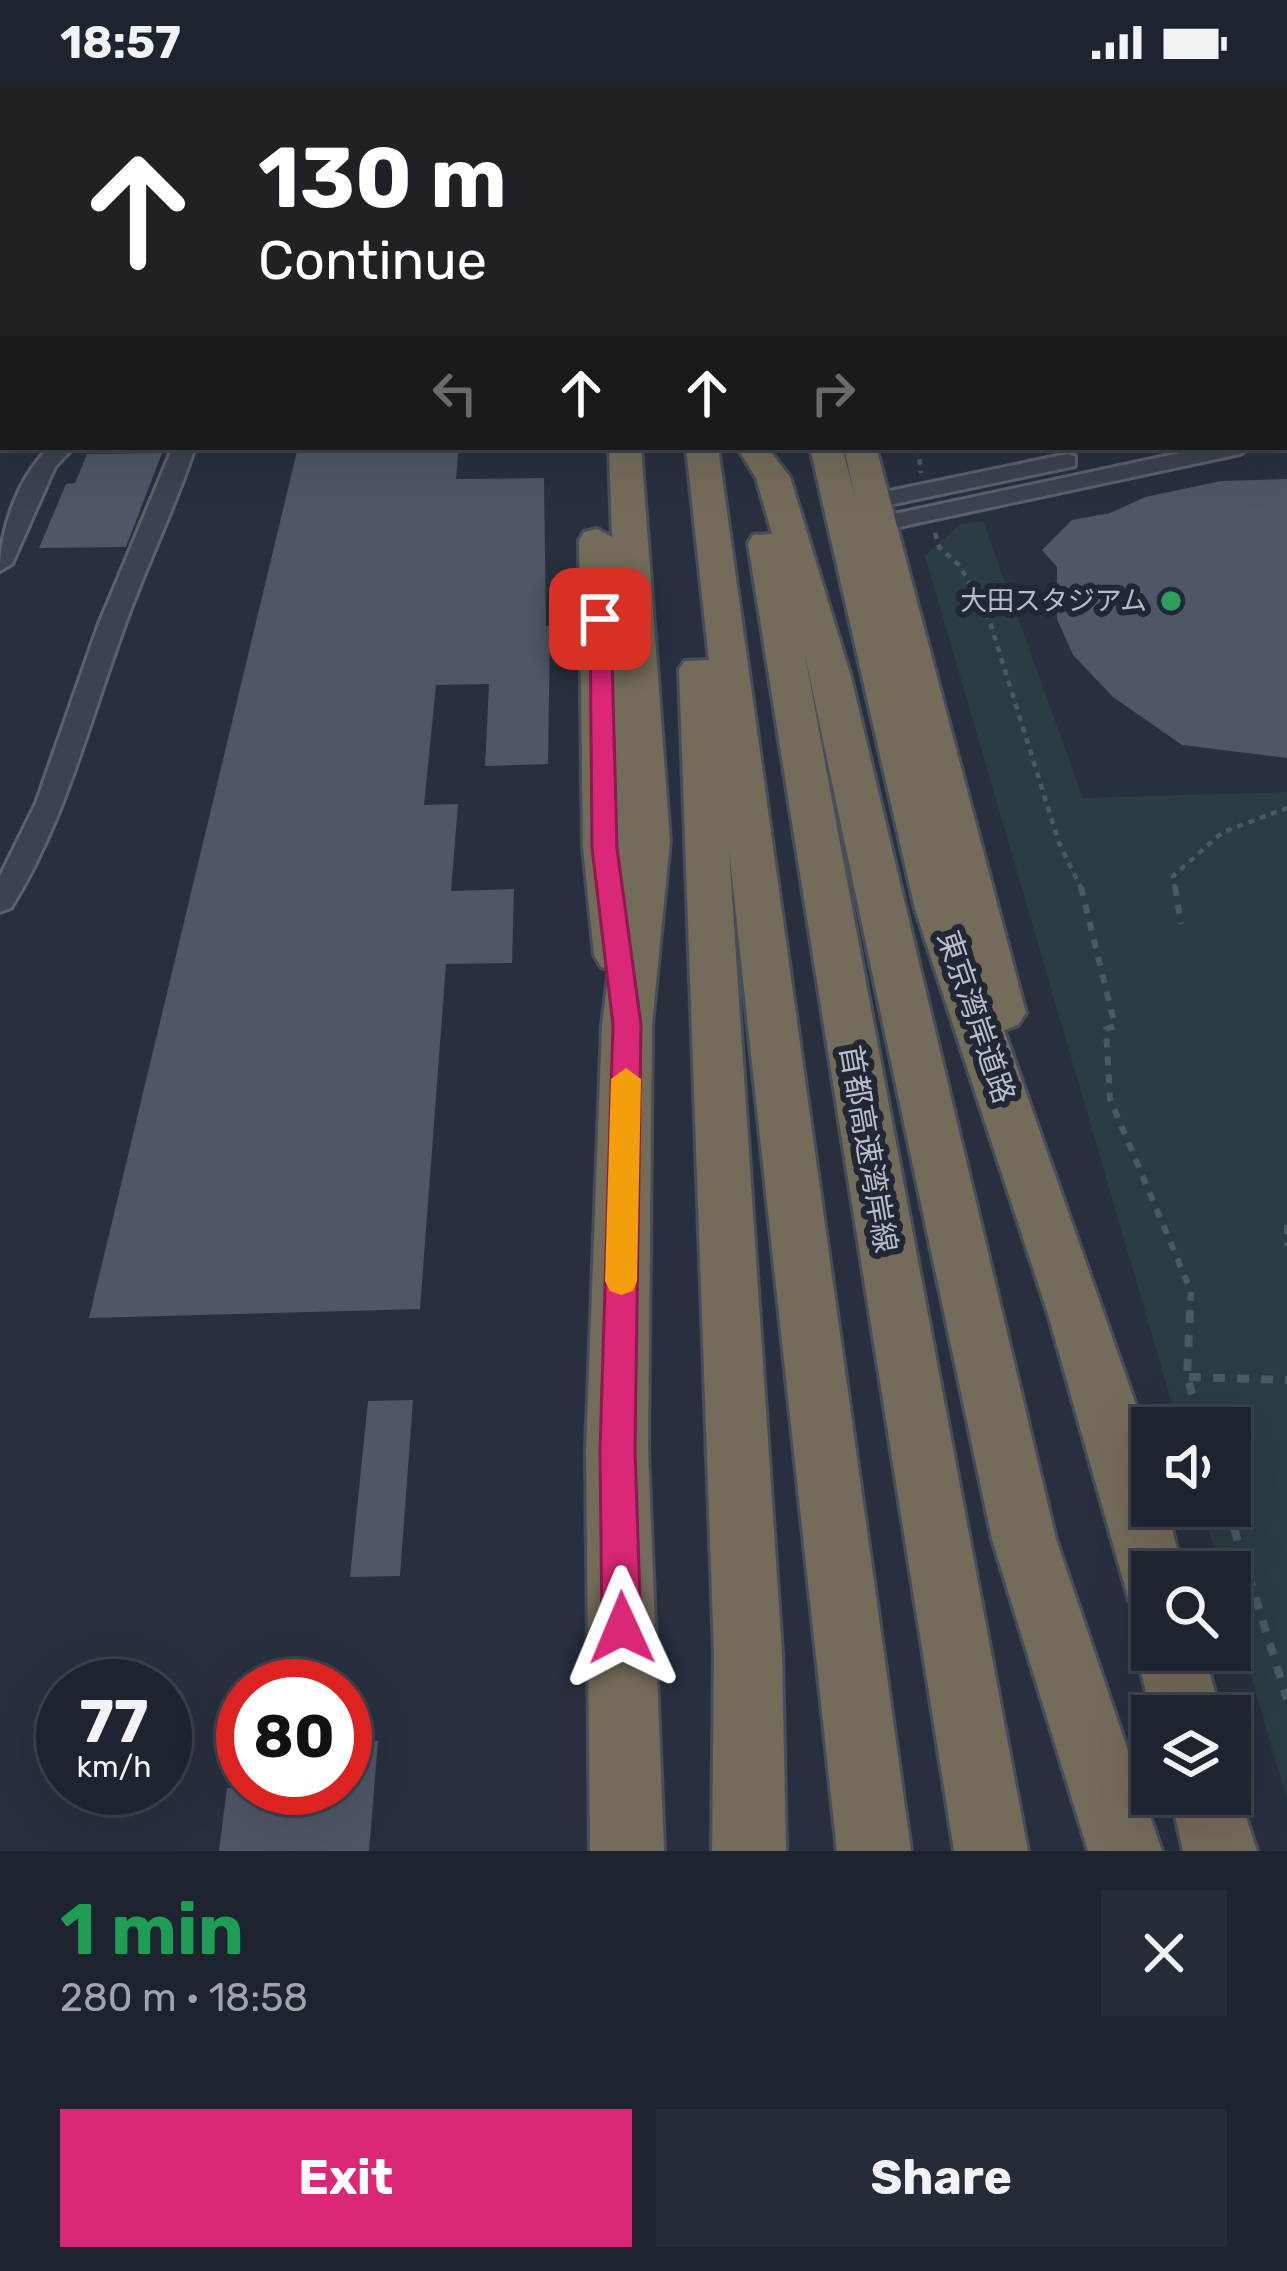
<!DOCTYPE html>
<html lang="en">
<head>
<meta charset="utf-8">
<style>
  :root { --surface:#1e242f; --page:#262c37; --text:#f1f3f6; --muted:#a1a4aa; --line:#3c414b; --accent:#db2777 }
  body { margin:0; font-family:Rubik,"Noto Sans JP",sans-serif; background:var(--page); color:var(--text); height:100vh; display:flex; flex-direction:column; font-size:45px; white-space:nowrap }
  * { box-sizing:border-box; margin:0 }
  p { font-size:39px; color:var(--muted) }
  .icon { flex:none; width:66px; height:66px; fill:none; stroke:currentColor; stroke-width:2; stroke-linecap:round; stroke-linejoin:round }
  .map { position:relative; height:1767px; overflow:hidden }
  .details { display:flex; flex-direction:column; background:var(--surface); flex:1 }
  .details>* { flex:none }
  .banner { position:absolute; left:0px; top:0px; width:1287px; height:366px; box-shadow:0 12px 48px #0002,0 0 0 3px var(--line); background:#202124; color:#fff; overflow:hidden }
  .tools { position:absolute; left:1131px; top:1323px; display:grid; gap:24px }
  .tools a { display:grid; place-items:center; width:120px; height:120px; border-radius:0px; background:var(--surface); box-shadow:0 12px 48px #0002,0 0 0 3px var(--line); font-size:60px }
  .speed { position:absolute; left:36px; top:1575px; display:flex; gap:24px; font-size:60px; font-weight:700; text-align:center }
  .speed>* { display:grid; place-content:center; width:156px; height:156px; border-radius:50%; background:var(--surface); box-shadow:0 12px 48px #0002,0 0 0 3px var(--line); line-height:1 }
  .speed small { font-size:30px; font-weight:400 }
  .speed .limit { border:18px solid #d22; background:#fff; color:#111 }
  .pin { position:absolute; display:grid; place-items:center; width:102px; height:102px; color:#fff; margin:-51px; border-radius:24px; box-shadow:0 6px 18px #0006 }
  .me { position:absolute; width:132px; margin:-66px; rotate:359deg; stroke-linejoin:round; filter:drop-shadow(0 0 9px #0008) }
  .turn { display:flex; align-items:center; gap:42px; height:252px; padding:0 60px; font-size:54px }
  .turn .icon { width:156px; height:156px; stroke-width:2.5 }
  .turn b { display:block; font-size:84px; line-height:102px }
  .lanes { display:flex; align-items:center; height:114px; padding:0 60px; background:#0003; justify-content:center; gap:60px; direction:ltr }
  .lanes .off { opacity:.35 }
  .round { display:grid; place-items:center; flex:none; width:126px; height:126px; border-radius:0px; background:var(--page) }
  .summary { display:flex; align-items:center; justify-content:space-between; height:204px; padding:0 60px }
  h1 { font-size:72px; font-weight:700; line-height:90px; color:#1e9e55 }
  .action { display:flex; gap:24px; margin-top:auto; padding:24px 60px }
  .action a { flex:1; height:138px; border-radius:0px; background:var(--accent); color:#fff; font-size:48px; font-weight:700; line-height:138px; text-align:center }
  .action a+a { background:var(--page); color:var(--text) }
  .status { display:flex; justify-content:space-between; align-items:center; height:84px; padding:0 60px; background:var(--surface); direction:ltr }
  .status svg { height:33px; fill:currentColor }
  .map>svg:first-child { display:block }
  .green { fill:#2b3d41 }
  .building { fill:#4e5667 }
  .lines { fill:none; stroke-linecap:round; stroke-linejoin:round }
  .minor-casing { stroke:#5a606c; stroke-width:6 }
  .major-casing { stroke:#454b58; stroke-width:6 }
  .highway-casing { stroke:#474d59; stroke-width:6 }
  .path-far3 { stroke:#4a5a5f; stroke-width:3; stroke-dasharray:4.5 4.5; stroke-linecap:butt }
  .path-far2 { stroke:#4a5a5f; stroke-width:4.5; stroke-dasharray:6 6; stroke-linecap:butt }
  .path-far1 { stroke:#4a5a5f; stroke-width:6; stroke-dasharray:9 9; stroke-linecap:butt }
  .path { stroke:#4a5a5f; stroke-width:8; stroke-dasharray:12 12; stroke-linecap:butt }
  .minor { fill:#3c424f; fill-rule:evenodd }
  .major { fill:#5a616f; fill-rule:evenodd }
  .highway { fill:#746c5a; fill-rule:evenodd }
  .route { fill:#db2777; stroke:#8e194d; stroke-width:3 }
  .slow { fill:#f59e0b }
  .leisure-dot { fill:#2e9e5b; stroke:#212734; stroke-width:4.5 }
  .labels { text-anchor:middle; stroke-width:12; stroke-linejoin:round; paint-order:stroke }
  .far-poi-label { font-size:27px; fill:#b8bdc9; stroke:#212734; text-anchor:end }
  .street-label { font-size:30px; fill:#b8bdc9; stroke:#212734 }
</style>
</head>
<body>
<div class="status"><b>18:57</b><svg viewBox="0 0 49 12"><path d="M0 12V9h3v3zM5 12V6h3v6zM10 12V3h3v9zM15 12V0h3v12zM26 1h20v11H26zM47 4h2v5h-2z"/></svg></div>
<div class="map">
<svg width="1287" height="1767" viewBox="0 0 1287 1767">
  <rect width="100%" height="100%" fill="#28303f"/>
  <path class="green" d="M0,0H513L514,3H3L0,41Z
    M983,437L1083,714L1287,708V1716L1230,1520V1488H1221L1201,1422H1230V1344H1179L925,472L960,440Z"/>
  <path class="building" d="M298,363H459L456,395L544,394L546,542H550L548,680L485,682L489,600L436,601L424,721L458,720L451,807L514,805L512,879L446,880L420,1225L89,1234Z
    M162,369L126,463L39,464L66,400L75,399L87,370Z
    M1287,395V674L1182,661L1113,613L1073,571L1057,535V483L1042,466L1072,436L1110,429L1145,413L1221,397Z
    M413,1316L400,1492L350,1493L368,1317Z
    M378,1657L369,1767H219L227,1704H345V1658Z"/>
  <g class="lines">
    <g class="minor-casing">
      <path id="minor" d="M883,0H912L881,3Z
        M1130,0H1187L1189,3H1128Z
        M1201,0H1219L1221,3H1203Z
        M1284,45L1287,46V56L1284,55Z
        M1284,84L1287,85V95L1284,94Z
        M0,85L3,86V97L0,96Z
        M1284,184L1287,185V198L1284,197Z
        M1287,346V360L1284,361V347Z
        M0,348H3V362H0Z
        M50,363H74L55,383L12,480L0,487C0,445 18,393 50,363Z
        M173,363H195C174,427 143,488 121,552C87,645 64,739 11,824L0,828V792L36,719L98,542Z
        M1208,363H1251L1240,370L880,447L868,440L880,433Z
        M1067,370L1075,372V382L875,424L863,417L875,410Z"/>
    </g>
    <g class="major-casing">
      <path id="major" d="M902,0H945L900,3Z
        M980,0H1019L978,3Z
        M1029,0H1067L1027,3Z
        M1085,0H1120L1083,3Z
        M0,45H3V57H0Z"/>
    </g>
    <g class="highway-casing">
      <path id="highway" d="M520,0H542L544,3H522Z
        M573,0H595L597,3H575Z
        M628,0H650L652,3H630Z
        M707,0H729L731,3H709Z
        M609,363H641L670,757L652,941L648,1366L664,1767H590L586,1366L602,941L609,885L601,883L594,871L583,763L579,456L584,448L597,445L612,453Z
        M686,363H718L911,1767H837L729,766L782,1569L786,1767H712L714,1569L679,585L685,577L709,576Z
        M737,363H767L790,393L851,593L1056,1455L1162,1767H1088L992,1455L804,566L1028,1767H954L748,459L753,451L772,450L756,394Z
        M810,363H842L855,413L844,363H876L1026,929L1018,941L1004,946L1149,1358L1152,1422H1166L1183,1488H1152V1526L1129,1517L1048,1230L915,825Z
        M1152,1540V1566H1204L1221,1632L1152,1634L1136,1566L1146,1542Z
        M1230,1684L1257,1767H1183L1170,1710H1230Z"/>
    </g>
    <path class="path-far3" d="M1248,2L1286,0"/>
    <path class="path-far2" d="M918,363L921,389
      M935,449L939,463L960,482L989,535L1059,759L1082,806
      M1175,806L1173,792L1223,748L1287,724"/>
    <path class="path-far1" d="M1081,803L1115,942L1106,945L1110,1015L1191,1207L1190,1230
      M1175,803L1181,840
      M1287,1141V1162"/>
    <path class="path" d="M1190,1227L1187,1293L1203,1344
      M1189,1293L1287,1296
      M1227,1422L1287,1615"/>
    <use href="#minor" class="minor"/>
    <use href="#major" class="major"/>
    <use href="#highway" class="highway"/>
  </g>
  <path class="route" d="M600,528L611,535L617,764L641,941L635,1366L641,1544L635,1558L622,1563L608,1558L602,1544L600,1366L613,941L592,764L590,535Z"/>
  <path class="slow" d="M626,984L641,995L637,1197L633,1207L621,1211L610,1207L605,1197L611,995Z"/>
  <circle class="leisure-dot" cx="1171" cy="517" r="12"/>
  <g class="labels">
    <g class="far-poi-label">
      <text x="1147" y="526">大田スタジアム</text>
    </g>
    <g class="street-label">
      <text transform="translate(976 933) rotate(71)" y="10">東京湾岸道路</text>
      <text transform="translate(868 1065) rotate(80)" y="10">首都高速湾岸線</text>
    </g>
  </g>
</svg>
<div class="tools">
<a><svg class="icon" aria-label="sound" viewBox="0 0 24 24"><path d="M4 9h4l5-4v14l-5-4H4zM17 9q2 3 0 6"/></svg></a>
<a><svg class="icon" aria-label="search" viewBox="0 0 24 24"><circle cx="10" cy="10" r="6"/><path d="M15 15l6 6"/></svg></a>
<a><svg class="icon" aria-label="layers" viewBox="0 0 24 24"><path d="M12 4l9 5-9 5-9-5zM3 14l9 5 9-5"/></svg></a>
</div>
<div class="speed"><div>77<small>km/h</small></div><div class="limit">80</div></div>
<div class="pin" style="left:600px;top:535px;background:#d93025"><svg class="icon" aria-label="arrive" viewBox="0 0 24 24"><path d="M6 21V4h12l-3 4 3 4H6"/></svg></div>
<svg class="me" style="left:622px;top:1544px" viewBox="-20 -20 40 40"><path d="M0-17L14 15 0 8-14 15z" fill="#db2777" stroke="#fff" stroke-width="4"/></svg>
<div class="banner">
<div class="turn"><svg class="icon" aria-label="ahead" viewBox="0 0 24 24"><path d="M12 20V5M6 11l6-6 6 6"/></svg><div><b>130 m</b>Continue</div></div>
<div class="lanes"><svg class="icon off" aria-label="left" viewBox="0 0 24 24"><path d="M17 20v-9H6M10 6l-5 5 5 5"/></svg><svg class="icon" aria-label="ahead" viewBox="0 0 24 24"><path d="M12 20V5M6 11l6-6 6 6"/></svg><svg class="icon" aria-label="ahead" viewBox="0 0 24 24"><path d="M12 20V5M6 11l6-6 6 6"/></svg><svg class="icon off" aria-label="right" viewBox="0 0 24 24"><path d="M7 20v-9h11M14 6l5 5-5 5"/></svg></div>
</div>
</div>
<section class="details">
<div class="summary"><div><h1>1 min</h1><p>280 m · 18:58</p></div><a class="round"><svg class="icon" aria-label="close" viewBox="0 0 24 24"><path d="M6 6l12 12M18 6L6 18"/></svg></a></div>
<div class="action"><a>Exit</a><a>Share</a></div>
</section>
</body>
</html>
